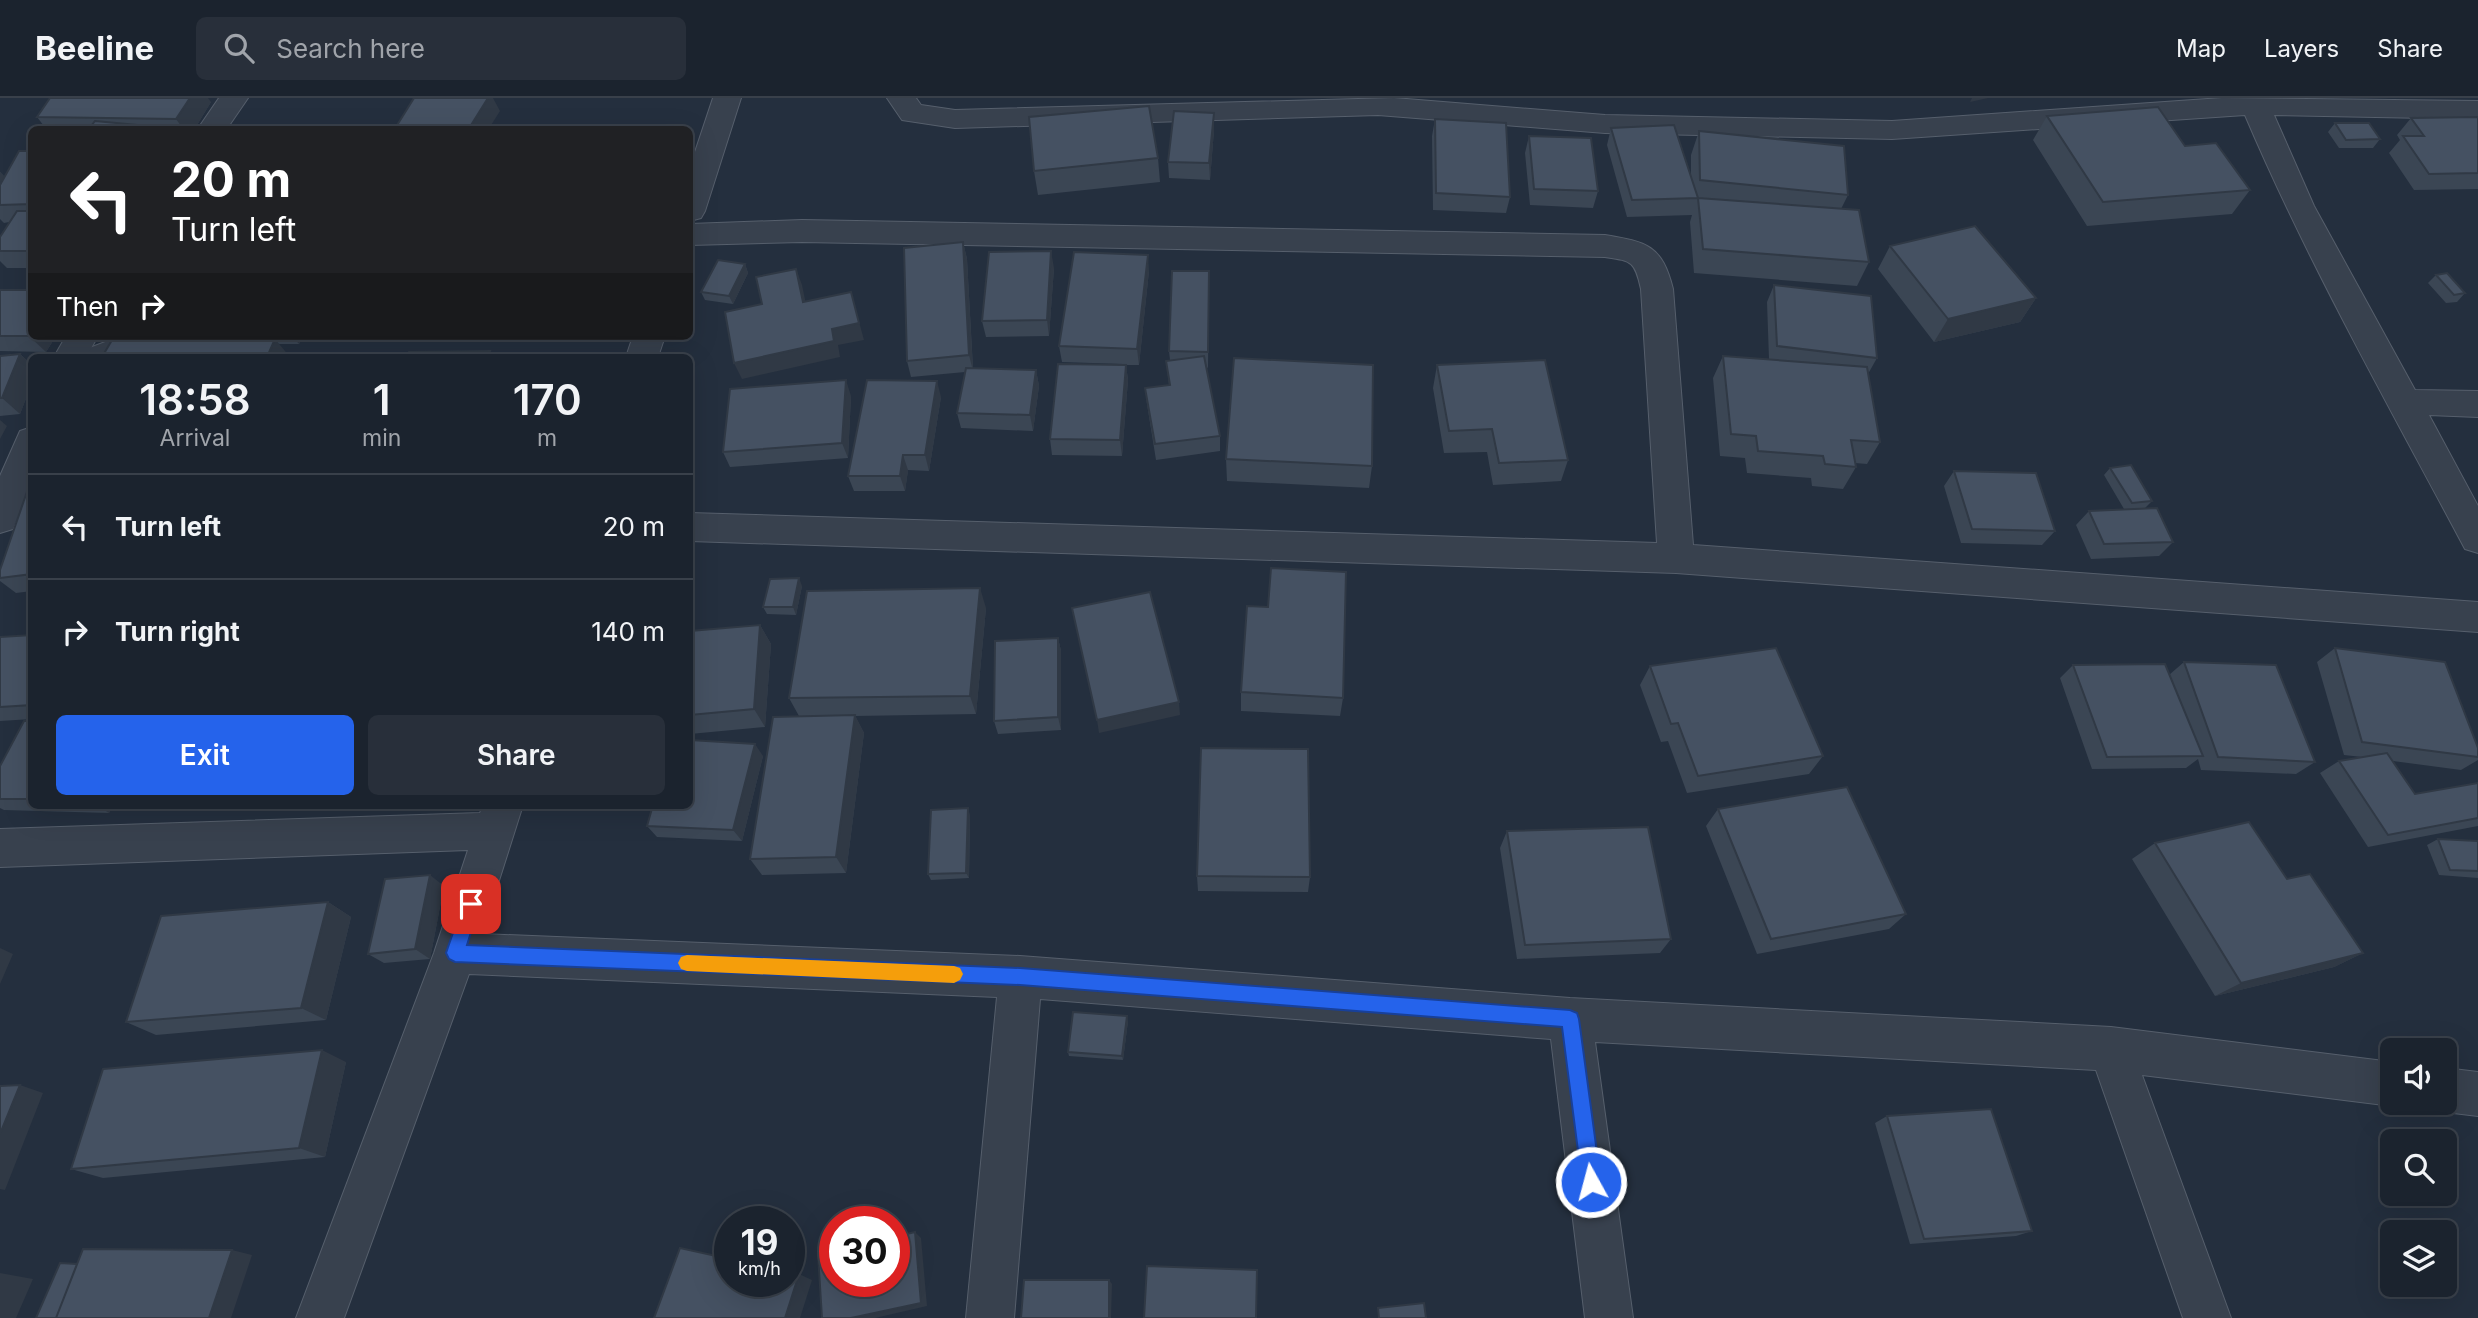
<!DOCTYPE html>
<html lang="en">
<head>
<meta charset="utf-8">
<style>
  :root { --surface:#1b232e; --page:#282f3a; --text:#f1f3f6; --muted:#a0a4aa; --line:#39404a; --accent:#2563eb }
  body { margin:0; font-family:Inter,sans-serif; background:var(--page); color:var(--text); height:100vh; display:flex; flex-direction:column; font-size:26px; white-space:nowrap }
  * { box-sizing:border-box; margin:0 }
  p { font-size:23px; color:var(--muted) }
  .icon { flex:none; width:38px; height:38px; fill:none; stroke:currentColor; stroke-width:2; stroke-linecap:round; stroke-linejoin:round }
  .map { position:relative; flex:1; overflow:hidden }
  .side { position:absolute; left:28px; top:256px; width:665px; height:455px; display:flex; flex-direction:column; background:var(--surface); border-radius:10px; box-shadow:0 7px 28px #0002,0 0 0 2px var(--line) }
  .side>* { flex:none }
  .banner { position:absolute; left:28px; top:28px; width:665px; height:214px; border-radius:10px; box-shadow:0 7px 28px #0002,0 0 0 2px var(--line); background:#202124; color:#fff; overflow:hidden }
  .buttons { position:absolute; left:2380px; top:940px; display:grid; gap:14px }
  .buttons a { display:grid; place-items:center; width:77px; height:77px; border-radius:10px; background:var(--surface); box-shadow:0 7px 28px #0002,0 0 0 2px var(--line); font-size:35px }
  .speed { position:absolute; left:714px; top:1108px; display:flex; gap:14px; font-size:35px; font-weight:700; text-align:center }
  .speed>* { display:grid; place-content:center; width:91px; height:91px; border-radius:50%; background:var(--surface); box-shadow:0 7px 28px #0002,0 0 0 2px var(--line); line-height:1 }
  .speed small { font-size:18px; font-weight:400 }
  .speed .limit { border:10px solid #d22; background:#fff; color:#111 }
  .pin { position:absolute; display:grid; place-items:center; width:60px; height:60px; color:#fff; margin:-30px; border-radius:14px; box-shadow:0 4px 10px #0006 }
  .me { position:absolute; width:77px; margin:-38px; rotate:353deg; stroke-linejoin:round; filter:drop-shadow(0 0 5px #0008) }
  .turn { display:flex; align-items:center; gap:24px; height:147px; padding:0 28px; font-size:32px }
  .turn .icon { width:91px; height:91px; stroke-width:2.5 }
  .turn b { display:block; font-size:49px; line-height:60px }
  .then { display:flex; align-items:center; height:66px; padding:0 28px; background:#0003; gap:14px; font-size:26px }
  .eta { display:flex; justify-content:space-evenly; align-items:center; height:119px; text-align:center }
  .eta b { font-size:42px; font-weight:600; line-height:49px }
  .button { display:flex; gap:14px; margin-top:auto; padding:14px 28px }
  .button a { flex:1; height:80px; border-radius:10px; background:var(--accent); color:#fff; font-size:28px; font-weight:600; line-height:80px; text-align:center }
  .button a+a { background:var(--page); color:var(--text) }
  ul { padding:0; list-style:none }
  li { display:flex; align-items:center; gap:21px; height:105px; padding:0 28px; border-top:2px solid var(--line) }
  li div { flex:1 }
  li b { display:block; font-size:26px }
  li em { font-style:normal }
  header { display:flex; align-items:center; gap:42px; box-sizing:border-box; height:98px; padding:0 35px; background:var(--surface); border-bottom:2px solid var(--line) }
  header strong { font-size:33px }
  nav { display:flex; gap:38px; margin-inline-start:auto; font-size:24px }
  .search { width:490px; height:63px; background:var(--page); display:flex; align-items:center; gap:18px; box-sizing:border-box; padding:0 24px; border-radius:10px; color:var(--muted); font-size:26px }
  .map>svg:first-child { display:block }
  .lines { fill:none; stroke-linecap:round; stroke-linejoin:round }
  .lane-casing { stroke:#565f6c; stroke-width:2 }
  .street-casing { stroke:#565f6c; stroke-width:2 }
  .lane { fill:#38414e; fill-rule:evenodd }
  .street { fill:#38414e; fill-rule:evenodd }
  .wall { fill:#3b4654 }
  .shaded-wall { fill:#303945 }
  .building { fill:#455162; stroke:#303945; stroke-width:2 }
  .route { fill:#2563eb; stroke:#184099; stroke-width:2 }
  .slow { fill:#f59e0b }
</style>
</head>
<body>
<header>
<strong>Beeline</strong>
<div class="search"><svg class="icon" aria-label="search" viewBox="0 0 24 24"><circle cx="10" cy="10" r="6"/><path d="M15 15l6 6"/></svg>Search here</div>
<nav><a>Map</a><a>Layers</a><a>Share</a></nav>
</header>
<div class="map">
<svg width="2478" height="1220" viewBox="0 0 2478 1220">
  <rect width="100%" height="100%" fill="#242f3e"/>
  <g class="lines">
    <g class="lane-casing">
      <path id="lane" d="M121,238H148L145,243L103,259H76L79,254Z"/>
    </g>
    <g class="street-casing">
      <path id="street" d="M219,0H248L226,32H197Z
        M713,0H741L705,113L701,120L690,123V69Z
        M887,0H916L921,7L955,12L1394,0L1605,17L1892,23L2222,0L2478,3V21L2274,17L2314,108L2415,292L2478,293V319L2429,317L2478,408V455L2465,451C2389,308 2309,167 2245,17L1892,41L1605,35L1378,17L955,30L902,22Z
        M802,122L1605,137C1647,144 1662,147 1673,191L1693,447L2478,504V534L1676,475L690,443V415L1657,445L1641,191C1635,163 1632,163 1605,159L802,144L690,147V126Z
        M66,238H98L86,259H54Z
        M633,238H665L658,259H626Z
        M32,329V386L13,431L0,435V378L20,333Z
        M483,707H523L482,836L1020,858L1570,900L2111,929L2392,964V1004H2401L2392,1008L2142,977L2231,1220H2183L2096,972L1595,944L1633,1220H1585L1551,941L1040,901L1014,1220H966L997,899L469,876L344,1220H296L434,855L468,752L0,769V731L480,715Z
        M2445,970L2478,974V1018L2445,1014L2429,1008L2428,1004H2445Z"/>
    </g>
    <use href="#lane" class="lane"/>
    <use href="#street" class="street"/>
  </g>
  <path class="wall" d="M211,4L194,32H47L37,19Z
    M1214,15V32L1210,82L1169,80L1168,64Z
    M2047,18L2185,48L2250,92L2232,116L2087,128L2033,42Z
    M2478,19V91L2414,92L2389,55L2400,42L2397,37L2411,20Z
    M1435,21L1510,99L1506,115L1433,112L1432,38Z
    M2335,25L2380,41L2373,50H2339L2328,34Z
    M1611,30L1691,80V57L1699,33L1848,97L1841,111L1869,164L1857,188L1694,175L1690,124L1692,117L1627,119L1607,47Z
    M1529,38L1598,93L1593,110L1530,107L1525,55Z
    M32,53V170H7L0,163V139L9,124L4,125L0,121V74L5,79Z
    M1158,60L1160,84L1038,97L1034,73Z
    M963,144L967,161L973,270L1036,272L1039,288L1033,333L961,330L957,315L965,274L911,279L907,263Z
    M1890,148L2036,200L2020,224L1934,244L1878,171Z
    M745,166L748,175L733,206L705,202L701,194Z
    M1054,170L1049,238L986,239L982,223Z
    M1149,173L1139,267H1126L1128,282L1122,358L1052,357L1050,341L1122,266L1062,264L1059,248Z
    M1209,173L1208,270L1206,269L1220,338V353L1156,362L1147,306L1145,290L1169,287L1166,263L1170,262L1169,253Z
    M2436,177L2465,195L2457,204L2446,205L2428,185Z
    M1774,187L1877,260L1868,276L1880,344L1867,366L1855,365L1856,369L1843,391L1812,388L1811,380L1747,375L1745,360L1720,358L1713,280L1723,258L1769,261L1767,204Z
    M0,192L32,238H56L46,254L0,253Z
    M193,238H303L299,246H280L196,242Z
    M20,256L32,267V285L20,316L0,318V258Z
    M1437,267L1568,362L1561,383L1493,387L1487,354L1444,355L1433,290Z
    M851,298L848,360L730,369L723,354Z
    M941,299L929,373L908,372L905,393H854L848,378Z
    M1226,361L1372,368L1369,390L1227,383Z
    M2110,370L2152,403L2145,410L2139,411L2173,444L2159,458L2091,461L2076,427L2089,413L2124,411L2104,377Z
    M1954,373L2055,433L2042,447L1961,445L1944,388Z
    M32,385V493L16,495L0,483V472Z
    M802,488L796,517L767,516L763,509Z
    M1268,509L1343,600L1340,618L1241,613V594Z
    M986,510L976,616L855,618L864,635L846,775L762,777L750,761L799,618L789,600Z
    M760,527L771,546L765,629L690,636V533Z
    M32,537V621L0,623V539Z
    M1058,540L1061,553V632L998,636L994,623Z
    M2335,550L2478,650V662L2461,672L2393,663L2415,696L2478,685V728L2368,749L2320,675L2339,663L2362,659L2344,657L2317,564Z
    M2184,564L2315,664L2296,676L2201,672L2198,661L2186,670L2092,671L2060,580L2073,567L2169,577Z
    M1650,568L1823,658L1809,676L1687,695L1668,643L1661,644L1640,587Z
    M32,623V707H113L109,715L4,712L0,710V668Z
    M763,658L742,743L657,739L647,728Z
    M259,707H401L400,711Z
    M1718,711L1906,816L1889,831L1757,856L1706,728Z
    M970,717L969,780L931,782L928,776Z
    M1507,733L1671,841L1660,855L1517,861L1500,750Z
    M2438,741L2478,743V780L2439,777L2427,747Z
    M2155,745L2287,781L2363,855L2334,869L2215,898L2132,761Z
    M1197,778L1310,779L1308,794L1198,793Z
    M444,788L430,861L384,865L368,856Z
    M328,804L351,819L326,922L156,937L126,924Z
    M1128,923L1123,962L1069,958L1068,954Z
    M346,964L325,1059L103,1080L71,1071Z
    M1887,1018L2032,1133L2016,1138L1910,1146L1875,1025Z"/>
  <path class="shaded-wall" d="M190,0H208L211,4L194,32H184L176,21Z
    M488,0H493L500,13L488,32H468Z
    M1972,0H1988L1970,4Z
    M1214,15V32L1210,82L1209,65Z
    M0,74L6,80L0,88Z
    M963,144L967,161L973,273L969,257Z
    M1051,153L1054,170L1049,238L1047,222Z
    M1148,157L1149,173L1139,267L1137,251Z
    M745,166L748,175L733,206L729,198Z
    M796,171L802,187L809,221L803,204Z
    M851,194L864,242L838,247L840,259L742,281L734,265L832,231Z
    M2036,200L2020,224L1934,244L1948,221Z
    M32,235V238H56L46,254L29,238Z
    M292,238H303L299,246Z
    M275,241L290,259H267Z
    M490,253L494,259H488Z
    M20,256L32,267V285L20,316L2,300Z
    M1126,267L1128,282L1122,358L1120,342Z
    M1036,272L1039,288L1033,333L1030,317Z
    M846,282L851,298L848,360L842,345Z
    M937,283L941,299L929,373L925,357Z
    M0,322L7,328L0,341Z
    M903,357L908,372L905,393L900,378Z
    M799,480L802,488L796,517L793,509Z
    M980,490L986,510L976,616L970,598Z
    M760,527L771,546L765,629L754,611Z
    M1058,540L1061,553V632L1058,619Z
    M1179,604L1180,617L1099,635L1097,622Z
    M855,617L864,635L846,775L836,759Z
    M755,646L763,658L742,743L733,732Z
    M97,707H113L109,715Z
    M968,710L970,717L969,780L966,775Z
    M430,777L444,788L430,861L415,851Z
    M328,804L351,819L326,922L301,910Z
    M0,850L13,856L0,886Z
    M2363,855L2334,869L2215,898L2241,885Z
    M1127,918L1128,923L1123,962L1122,958Z
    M322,952L346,964L325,1059L299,1050Z
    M20,987L43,995L5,1092L0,1091V1036Z
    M915,1134L921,1140L927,1208L875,1220H851Z
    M232,1152L252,1157L231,1220H209Z
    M0,1175L33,1181L16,1220H0Z
    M799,1176L812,1182L800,1220H785Z
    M1109,1182L1112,1186L1111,1220H1109Z"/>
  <path class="building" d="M50,0H190L176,21L37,19Z
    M414,0H488L468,32H394Z
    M1149,8L1158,60L1034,73L1029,19Z
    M2158,9L2185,48L2216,45L2250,92L2103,104L2047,18Z
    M1174,13L1214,15L1209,65L1168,64Z
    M2478,19V75L2429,76L2403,38H2424L2411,20Z
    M1435,21L1506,25L1510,99L1436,95Z
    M95,23L180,31L88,32Z
    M2335,25H2369L2380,41L2346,42Z
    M1674,27L1698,100L1632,102L1611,30Z
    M1699,33L1844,48L1848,97L1700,82Z
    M1529,38L1591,40L1598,93L1534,91Z
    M19,53H32V106L0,107V87Z
    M1698,100L1859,112L1869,164L1703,151Z
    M17,113H32V153H0V139Z
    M1975,128L2036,200L1948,221L1890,148Z
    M963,144L969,257L907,263L904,150Z
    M1051,153L1047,222L982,223L989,154Z
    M1074,154L1148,157L1137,251L1059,248Z
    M718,162L745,166L729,198L701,194Z
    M796,171L803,204L851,194L859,225L832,231L834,243L734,265L725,214L762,206L756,179Z
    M1172,173H1209L1208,254L1169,253Z
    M2447,175L2465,195L2454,197L2436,177Z
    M1774,187L1871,198L1877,260L1777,248Z
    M0,192H32V235L29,238H0Z
    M275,241L267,259H102L112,242Z
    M490,253L488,259H407L409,254Z
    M20,256L2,300H0V258Z
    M1204,258L1220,338L1155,346L1145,290L1170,287L1166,263Z
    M1723,258L1867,269L1880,344L1851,342L1856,369L1825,366L1823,358L1758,353L1756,338L1731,336Z
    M1234,260L1373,267L1372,368L1226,361Z
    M1545,262L1568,362L1499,365L1492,331L1449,333L1437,267Z
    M1058,266L1126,267L1120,342L1050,341Z
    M966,270L1036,272L1030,317L957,315Z
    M846,282L842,345L723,354L730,291Z
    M867,282L937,283L925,357H903L900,378H848Z
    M2131,367L2152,403L2132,405L2110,370Z
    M1954,373L2036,375L2055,433L1972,431Z
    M30,385H32V476L0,480V472Z
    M2157,410L2173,444L2104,446L2089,413Z
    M1271,470L1346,474L1343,600L1241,594L1247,508L1268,509Z
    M799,480L793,509H763L770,481Z
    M980,490L970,598L789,600L807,493Z
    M1150,494L1179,604L1097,622L1072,510Z
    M760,527L754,611L690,617V533Z
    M32,537V607L0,609V539Z
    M1058,540V619L994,623L995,543Z
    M1776,550L1823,658L1698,678L1678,625L1671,626L1650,568Z
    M2335,550L2445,564L2478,650V659L2362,644Z
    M2184,564L2276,567L2315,664L2218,659Z
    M2165,566L2203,658L2107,659L2073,567Z
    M855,617L836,759L750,761L773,619Z
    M24,623H32V701H0V668Z
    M690,642L755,646L733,732L647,728L653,707H690Z
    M1201,650L1308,651L1310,779L1197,778Z
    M2387,655L2415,696L2478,685V720L2388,737L2339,663Z
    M1847,689L1906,816L1771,841L1718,711Z
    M968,710L966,775L928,776L931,712Z
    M2249,724L2287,781L2310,776L2363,855L2241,885L2155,745Z
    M1648,729L1671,841L1525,847L1507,733Z
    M2438,741L2478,743V773L2450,772Z
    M430,777L415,851L368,856L385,781Z
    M328,804L301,910L126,924L161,818Z
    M1073,914L1127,918L1122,958L1068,954Z
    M322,952L299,1050L71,1071L103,971Z
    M20,987L0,1036V988Z
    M1991,1011L2032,1133L1924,1141L1887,1018Z
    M915,1134L921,1205L851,1220H822L818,1156L835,1152V1183H894V1139Z
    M680,1150L730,1161V1183H789V1174L799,1176L785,1220H654Z
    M83,1151L232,1152L209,1220H56Z
    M60,1165L77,1166L56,1220H36Z
    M1147,1168L1257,1172L1256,1220H1144Z
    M1024,1182H1109V1220H1021Z
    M1424,1205L1426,1220H1379L1378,1210Z"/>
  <path class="route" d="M471,798L478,801L480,806L467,847L1020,870L1570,912L1577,915L1579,921L1601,1084L1598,1091L1591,1094L1585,1091L1582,1084L1562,929L1020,887L455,864L449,861L446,855L463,806L465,801Z"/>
  <path class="slow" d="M687,857L954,868L960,870L963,876L960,882L954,885L687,873L681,871L678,865L681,859Z"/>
</svg>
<div class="buttons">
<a><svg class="icon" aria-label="sound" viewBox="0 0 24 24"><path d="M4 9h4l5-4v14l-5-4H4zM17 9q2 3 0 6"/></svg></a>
<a><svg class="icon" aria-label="search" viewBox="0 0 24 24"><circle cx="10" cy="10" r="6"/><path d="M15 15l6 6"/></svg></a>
<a><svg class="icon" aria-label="layers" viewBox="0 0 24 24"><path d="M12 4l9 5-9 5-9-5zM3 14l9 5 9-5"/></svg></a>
</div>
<div class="speed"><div>19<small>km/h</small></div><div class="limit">30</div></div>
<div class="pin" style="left:471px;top:806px;background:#d93025"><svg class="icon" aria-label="arrive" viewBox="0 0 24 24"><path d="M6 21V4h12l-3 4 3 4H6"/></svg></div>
<svg class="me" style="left:1591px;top:1084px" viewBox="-20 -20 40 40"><circle r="17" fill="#2563eb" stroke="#fff" stroke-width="3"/><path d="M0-11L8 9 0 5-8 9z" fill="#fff"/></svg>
<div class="banner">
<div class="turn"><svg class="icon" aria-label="left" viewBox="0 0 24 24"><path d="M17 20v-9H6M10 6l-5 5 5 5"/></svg><div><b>20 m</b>Turn left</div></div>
<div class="then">Then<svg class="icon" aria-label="right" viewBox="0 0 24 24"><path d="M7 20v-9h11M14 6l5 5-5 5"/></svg></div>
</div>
<section class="side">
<div class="eta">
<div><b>18:58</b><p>Arrival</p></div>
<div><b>1</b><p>min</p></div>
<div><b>170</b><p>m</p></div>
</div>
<ul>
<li><svg class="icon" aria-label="left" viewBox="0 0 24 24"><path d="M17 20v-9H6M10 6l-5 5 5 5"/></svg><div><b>Turn left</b></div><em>20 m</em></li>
<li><svg class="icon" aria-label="right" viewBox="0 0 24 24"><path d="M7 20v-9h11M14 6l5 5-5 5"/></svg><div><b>Turn right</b></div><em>140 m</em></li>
</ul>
<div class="button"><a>Exit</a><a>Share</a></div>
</section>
</div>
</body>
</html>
